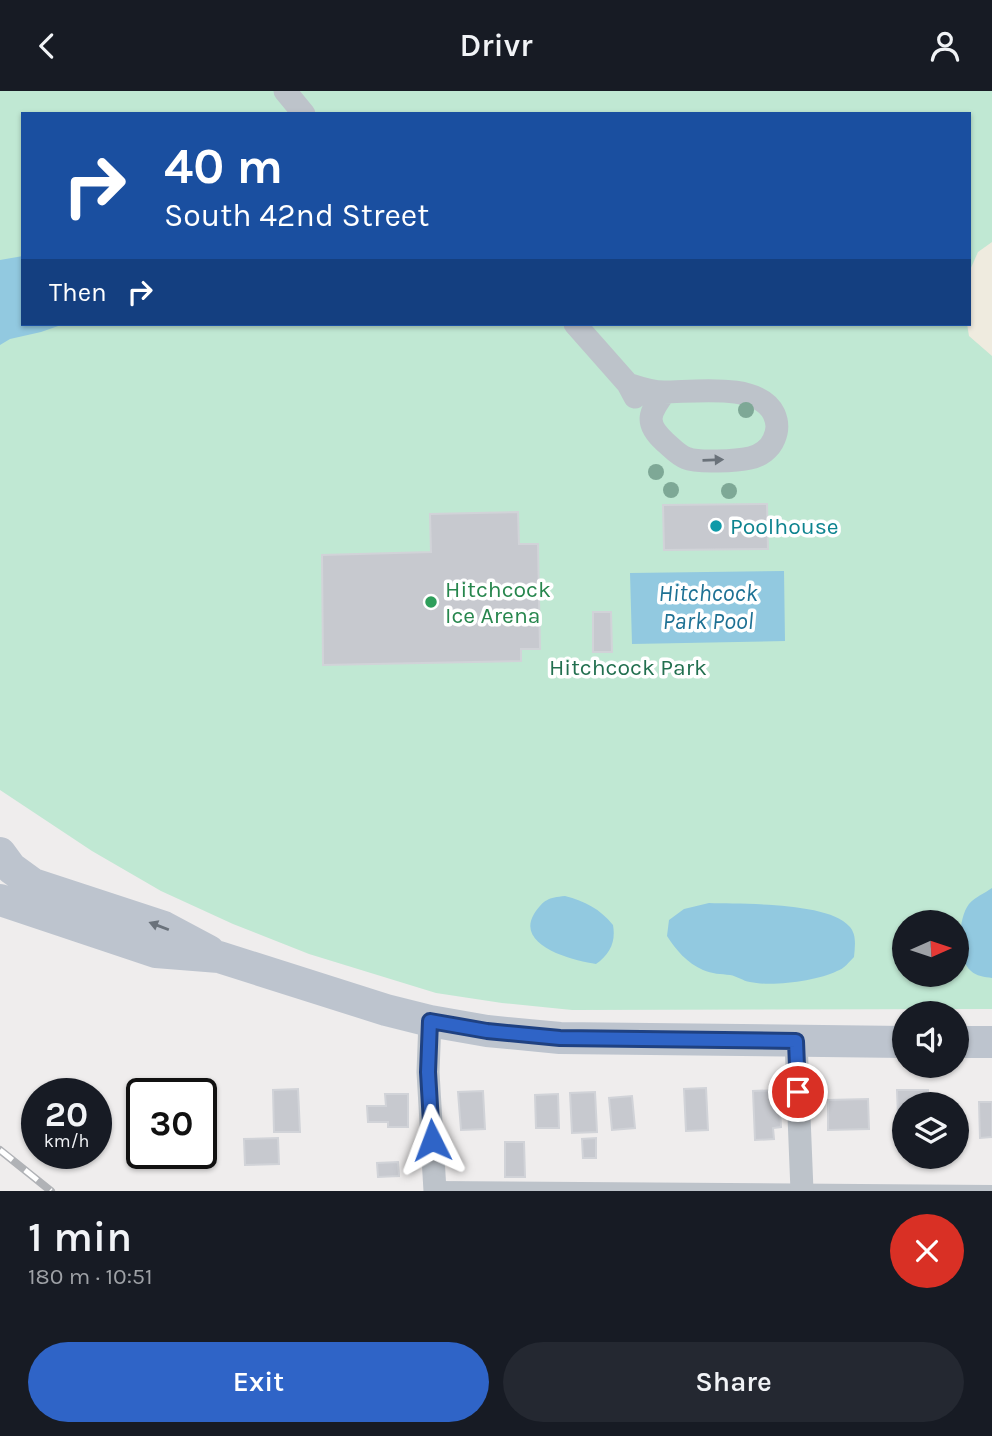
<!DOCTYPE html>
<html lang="en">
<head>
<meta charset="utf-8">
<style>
  :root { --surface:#171b24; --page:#242831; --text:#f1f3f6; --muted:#9ea1a6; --accent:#2f64c7 }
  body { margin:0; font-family:Karla,sans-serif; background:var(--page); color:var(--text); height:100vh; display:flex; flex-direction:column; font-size:26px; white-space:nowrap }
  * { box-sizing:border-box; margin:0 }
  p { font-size:23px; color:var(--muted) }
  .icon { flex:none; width:38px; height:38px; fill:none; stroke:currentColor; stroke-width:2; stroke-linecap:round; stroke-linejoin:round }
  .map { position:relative; height:1100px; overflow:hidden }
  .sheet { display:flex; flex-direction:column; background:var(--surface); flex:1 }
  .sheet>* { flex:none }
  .guide { position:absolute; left:21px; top:21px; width:950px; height:214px; border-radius:0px; box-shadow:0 2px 5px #0004; background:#1a4fa0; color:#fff; overflow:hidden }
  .needle { width:46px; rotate:87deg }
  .fabs { position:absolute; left:892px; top:819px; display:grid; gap:14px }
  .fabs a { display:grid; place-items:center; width:77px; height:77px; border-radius:50%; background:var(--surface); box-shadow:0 2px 5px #0004; font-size:35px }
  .speed { position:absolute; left:21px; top:987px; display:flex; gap:14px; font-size:35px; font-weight:700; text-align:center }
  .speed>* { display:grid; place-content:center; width:91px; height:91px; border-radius:50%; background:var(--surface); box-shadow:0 2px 5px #0004; line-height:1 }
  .speed small { font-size:18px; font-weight:400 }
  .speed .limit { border:4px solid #111; border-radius:10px; background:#fff; color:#111 }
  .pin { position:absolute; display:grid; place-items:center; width:60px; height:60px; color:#fff; margin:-30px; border:4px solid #fff; border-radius:50%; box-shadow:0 2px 7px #0007 }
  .me { position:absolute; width:77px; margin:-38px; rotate:357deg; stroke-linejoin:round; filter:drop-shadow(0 0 5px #0008) }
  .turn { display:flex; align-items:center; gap:24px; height:147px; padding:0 28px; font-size:32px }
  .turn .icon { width:91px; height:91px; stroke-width:2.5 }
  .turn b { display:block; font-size:49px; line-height:60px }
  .then { display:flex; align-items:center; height:66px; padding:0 28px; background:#0003; gap:14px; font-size:26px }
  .round { display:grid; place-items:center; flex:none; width:74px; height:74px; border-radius:37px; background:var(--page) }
  .summary { display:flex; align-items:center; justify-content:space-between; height:119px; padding:0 28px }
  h1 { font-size:42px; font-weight:600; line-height:52px }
  .primary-button { display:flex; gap:14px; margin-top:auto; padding:14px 28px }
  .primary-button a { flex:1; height:80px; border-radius:42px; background:var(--accent); color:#fff; font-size:28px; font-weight:600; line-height:80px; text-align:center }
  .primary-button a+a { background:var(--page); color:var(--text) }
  header { display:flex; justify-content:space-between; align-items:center; height:91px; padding:0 28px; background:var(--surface); font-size:32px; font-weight:600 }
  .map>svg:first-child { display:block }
  .green { fill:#c0e8d3; fill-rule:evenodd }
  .sand { fill:#efebdf }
  .water { fill:#92c9e0 }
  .building { fill:#c7c9cf; stroke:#d1d3d8; stroke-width:2 }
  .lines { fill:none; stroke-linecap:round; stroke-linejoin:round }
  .service { stroke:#bdc3ca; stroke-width:10 }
  .minor { stroke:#bdc3ca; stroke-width:23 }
  .secondary { stroke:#bdc4ce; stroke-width:32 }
  .rail-casing { stroke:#b0b2b6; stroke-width:8 }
  .rail { stroke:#fff; stroke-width:5; stroke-dasharray:16; stroke-linecap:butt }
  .tree { fill:#7ea896 }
  .oneway { fill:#6a727a }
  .oneway2 { fill:#6a727b }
  .route-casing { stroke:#1f4181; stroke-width:18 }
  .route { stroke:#2f64c7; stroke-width:12 }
  .culture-dot { fill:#0f9aa8; stroke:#fff; stroke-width:2.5 }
  .leisure-dot { fill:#2e9e5b; stroke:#fff; stroke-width:2.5 }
  .labels { text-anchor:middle; stroke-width:7; stroke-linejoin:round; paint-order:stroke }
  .culture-label { font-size:23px; fill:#0d838f; stroke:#fff; text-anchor:start }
  .leisure-label { font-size:23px; fill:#27864d; stroke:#fff; text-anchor:start }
  .park-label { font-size:23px; fill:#226f4f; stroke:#fff }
  .water-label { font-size:24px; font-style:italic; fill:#1e7194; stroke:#fff }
</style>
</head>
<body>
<header><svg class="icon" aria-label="back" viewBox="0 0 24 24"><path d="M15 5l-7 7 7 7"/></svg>Drivr<svg class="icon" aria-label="person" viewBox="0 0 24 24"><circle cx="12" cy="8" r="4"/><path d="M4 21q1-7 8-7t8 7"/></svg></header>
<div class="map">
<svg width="992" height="1100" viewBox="0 0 992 1100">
  <rect width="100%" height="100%" fill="#efeded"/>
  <path class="green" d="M0,0H992V918L572,919L502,912L436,902L309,863L233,833L161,800L92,760L0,699ZM23,23H970V233H23ZM905,831H957V884H905Z"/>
  <path class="sand" d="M992,151V265L969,245L967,233H970V179L978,161Z"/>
  <path class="water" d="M23,165V233H64L41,241L10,248L0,254V169Z
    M784,480L785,550L632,553L630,482Z
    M992,797V887C985,886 976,885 971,880C956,867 958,827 969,813C975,806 985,802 992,797Z
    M565,805C585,810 600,818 613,834C616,851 610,863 596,873C574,870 515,855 534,823C544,808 548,807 565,805Z
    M709,812C740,813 829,811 849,835C857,843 855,855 854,866C849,871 844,878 837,880C817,890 772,896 750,891C743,890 737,885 730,884C721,883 712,883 703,879C687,872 676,859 667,845L669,829L684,818Z"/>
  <path class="building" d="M767,413L768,458L664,459L663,414Z
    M518,421L519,453H538L540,558H521V570L323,574L322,464L431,461L430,423Z
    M593,521H611L612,561H593Z
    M706,997L708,1039L686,1040L684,998Z
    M298,998L300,1041H274L273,999Z
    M779,999L781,1036L773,1037L774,1048L755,1049L753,1000Z
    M897,999H928V1013H905V1026H898Z
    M483,1000L485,1038L461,1039L458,1001Z
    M595,1001L597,1041L572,1042L570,1002Z
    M385,1003H408V1036H388V1031H368L367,1015H386Z
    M558,1003L559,1037H536L535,1004Z
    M632,1005L635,1037L612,1039L609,1007Z
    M868,1008L869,1038L828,1039V1009Z
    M979,1011H992V1046L980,1047Z
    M278,1047L279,1073L245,1074L244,1048Z
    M596,1047V1067H583L582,1048Z
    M505,1051H524L525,1086H505Z
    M398,1071L399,1085L378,1086L377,1072Z"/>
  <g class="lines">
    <path class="service" d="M435,1095L992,1099"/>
    <path class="minor" d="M285,0L304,23
      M575,233L628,293L635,306
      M628,293C640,297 651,301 664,301C694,301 759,291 774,323C778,332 778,339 774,348C770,358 760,365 750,367C737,370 697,372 686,367C678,364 671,356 665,351C644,332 649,322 665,301
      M430,930L428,981L435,1100
      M796,950L802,1100"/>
    <path class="secondary" d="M0,762L11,777L33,793L164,836L209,860
      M0,809L156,861L219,866L386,919L430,930L487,940L560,947L905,951
      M957,951H992"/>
    <g class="rail-casing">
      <path id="rail" d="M0,1059L51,1100"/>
    </g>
    <use href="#rail" class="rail"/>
  </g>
  <g class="tree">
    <circle cx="746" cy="319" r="8"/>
    <circle cx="656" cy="381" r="8"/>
    <circle cx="671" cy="399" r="8"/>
    <circle cx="729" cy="400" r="8"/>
  </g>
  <defs><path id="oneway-solid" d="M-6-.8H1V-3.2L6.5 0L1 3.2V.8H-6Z" transform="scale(1.75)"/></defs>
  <use class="oneway" href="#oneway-solid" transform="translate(713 369) rotate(-2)"/>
  <use class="oneway2" href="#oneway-solid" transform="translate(159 835) rotate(-159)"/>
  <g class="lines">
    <g class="route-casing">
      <path id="route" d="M432,1049L428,981L430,930L487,940L560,947L796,950L798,1001"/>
    </g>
    <use href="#route" class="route"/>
  </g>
  <circle class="culture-dot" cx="716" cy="435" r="7"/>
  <circle class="leisure-dot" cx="431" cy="511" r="7"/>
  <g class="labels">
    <g class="culture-label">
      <text x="730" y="443">Poolhouse</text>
    </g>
    <g class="leisure-label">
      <text x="445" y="506">Hitchcock<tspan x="445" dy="26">Ice Arena</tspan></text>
    </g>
    <g class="park-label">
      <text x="628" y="584">Hitchcock Park</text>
    </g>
    <g class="water-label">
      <text x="708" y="510">Hitchcock<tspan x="708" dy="28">Park Pool</tspan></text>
    </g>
  </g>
</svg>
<div class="fabs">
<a><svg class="needle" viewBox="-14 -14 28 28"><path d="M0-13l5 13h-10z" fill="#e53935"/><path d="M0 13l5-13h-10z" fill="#9ea1a6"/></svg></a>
<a><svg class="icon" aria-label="sound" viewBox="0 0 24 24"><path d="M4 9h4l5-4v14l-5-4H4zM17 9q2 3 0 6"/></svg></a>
<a><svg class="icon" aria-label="layers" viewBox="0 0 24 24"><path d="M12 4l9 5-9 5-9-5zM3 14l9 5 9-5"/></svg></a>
</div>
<div class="speed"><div>20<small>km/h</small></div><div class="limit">30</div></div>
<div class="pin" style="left:798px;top:1001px;background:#d93025"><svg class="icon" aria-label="arrive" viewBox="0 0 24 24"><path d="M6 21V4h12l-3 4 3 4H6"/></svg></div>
<svg class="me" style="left:432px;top:1049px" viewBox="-20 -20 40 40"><path d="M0-17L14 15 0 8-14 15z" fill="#2f64c7" stroke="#fff" stroke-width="4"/></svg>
<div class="guide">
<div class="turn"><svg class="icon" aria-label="right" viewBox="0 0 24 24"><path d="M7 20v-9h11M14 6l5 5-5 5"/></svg><div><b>40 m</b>South 42nd Street</div></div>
<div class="then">Then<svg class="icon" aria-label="right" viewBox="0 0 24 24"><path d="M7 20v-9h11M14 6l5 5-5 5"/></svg></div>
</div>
</div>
<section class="sheet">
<div class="summary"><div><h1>1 min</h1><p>180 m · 10:51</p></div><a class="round" style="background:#d93025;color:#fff"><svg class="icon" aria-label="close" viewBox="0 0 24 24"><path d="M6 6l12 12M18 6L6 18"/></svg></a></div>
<div class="primary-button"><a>Exit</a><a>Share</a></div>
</section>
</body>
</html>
